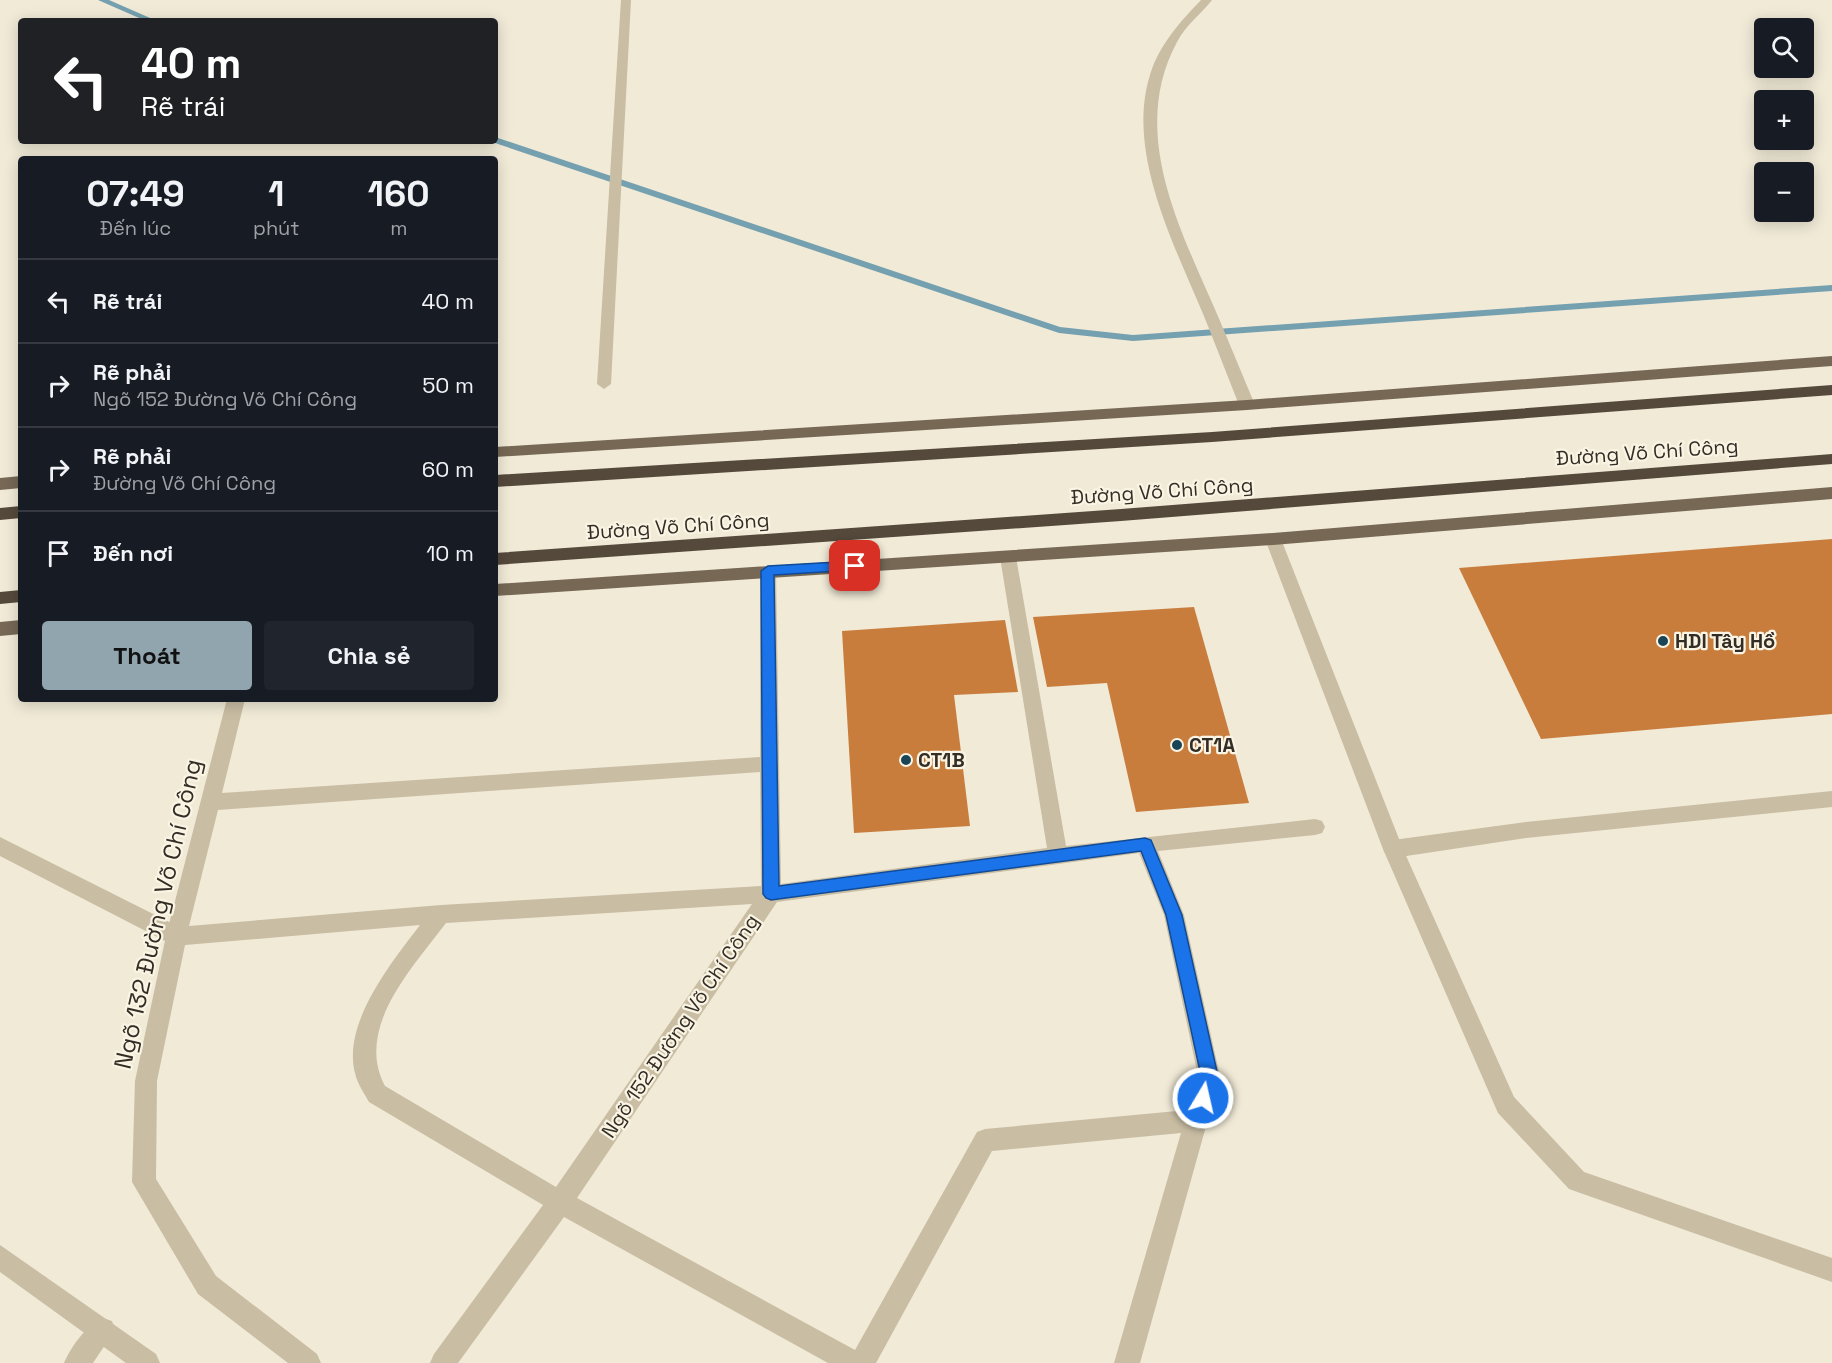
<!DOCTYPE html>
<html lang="vi">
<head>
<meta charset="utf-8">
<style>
  :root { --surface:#171b24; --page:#20242c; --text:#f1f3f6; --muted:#9ea1a6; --line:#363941; --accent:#90a5ae }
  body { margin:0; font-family:"Space Grotesk",sans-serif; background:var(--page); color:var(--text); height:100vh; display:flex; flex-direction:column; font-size:22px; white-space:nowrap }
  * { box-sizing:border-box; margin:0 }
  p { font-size:20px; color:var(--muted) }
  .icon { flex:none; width:33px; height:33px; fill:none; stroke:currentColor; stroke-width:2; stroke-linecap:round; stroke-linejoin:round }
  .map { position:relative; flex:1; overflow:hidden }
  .details { position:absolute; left:18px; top:156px; width:480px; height:546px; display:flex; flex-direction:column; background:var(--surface); border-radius:6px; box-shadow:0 3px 15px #0003 }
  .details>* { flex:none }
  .guide { position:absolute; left:18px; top:18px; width:480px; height:126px; border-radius:6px; box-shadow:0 3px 15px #0003; background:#202124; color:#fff; overflow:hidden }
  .fabs { position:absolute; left:1754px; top:18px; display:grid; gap:12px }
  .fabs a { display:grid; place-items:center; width:60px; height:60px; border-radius:6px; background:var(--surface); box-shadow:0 3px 15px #0003; font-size:30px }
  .pin { position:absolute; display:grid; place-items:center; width:51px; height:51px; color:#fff; margin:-26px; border-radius:12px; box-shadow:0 3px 9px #0006 }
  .me { position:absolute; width:66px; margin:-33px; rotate:9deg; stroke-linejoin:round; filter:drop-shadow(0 0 4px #0008) }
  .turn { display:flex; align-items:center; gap:21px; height:126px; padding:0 24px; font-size:27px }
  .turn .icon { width:78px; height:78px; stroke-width:2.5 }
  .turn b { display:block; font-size:42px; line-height:51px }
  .eta { display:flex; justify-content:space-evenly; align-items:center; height:102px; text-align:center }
  .eta b { font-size:36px; font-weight:700; line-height:42px }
  .action { display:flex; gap:12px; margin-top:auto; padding:12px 24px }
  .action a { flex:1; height:69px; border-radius:6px; background:var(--accent); color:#111; font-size:24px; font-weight:700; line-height:69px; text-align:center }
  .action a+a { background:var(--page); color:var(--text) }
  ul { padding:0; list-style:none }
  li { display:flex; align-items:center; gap:18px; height:84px; padding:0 24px; border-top:2px solid var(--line) }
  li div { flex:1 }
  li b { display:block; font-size:22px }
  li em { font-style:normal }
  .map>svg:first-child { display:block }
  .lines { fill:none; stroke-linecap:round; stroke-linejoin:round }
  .stream { fill:#75a0af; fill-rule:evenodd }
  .building { fill:#c97d3d }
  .lane { fill:#c9bda3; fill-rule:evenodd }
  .street { fill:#c9bda3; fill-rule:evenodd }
  .primary { fill:#766855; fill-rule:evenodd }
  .highway { fill:#55493c; fill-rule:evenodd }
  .route { fill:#1a73e8; stroke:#114b97; stroke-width:1.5 }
  .poi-dot { fill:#1a4556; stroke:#f9f4e3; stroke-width:2 }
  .labels { text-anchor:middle; stroke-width:4.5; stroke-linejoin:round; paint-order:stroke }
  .street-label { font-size:20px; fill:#342d25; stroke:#f9f4e3 }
  .poi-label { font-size:20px; font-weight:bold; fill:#342d25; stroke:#f9f4e3; text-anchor:start }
  .near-street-label { font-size:24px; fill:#342d25; stroke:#f9f4e3 }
</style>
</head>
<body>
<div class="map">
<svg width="1832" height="1363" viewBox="0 0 1832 1363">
  <rect width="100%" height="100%" fill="#f1ead7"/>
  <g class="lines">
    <path class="stream" d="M98,0H109L157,21H146Z
      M495,137L1060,327L1133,335L1832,285V291L1133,341L1059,333L492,142L495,141Z"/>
  </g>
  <path class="building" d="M1832,539V714L1541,739L1459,568Z
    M1194,607L1249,803L1136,812L1107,683L1047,687L1033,617Z
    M1005,620L1018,692L954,695L970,826L854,833L842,631Z"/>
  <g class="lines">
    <path class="lane" d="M1213,317L1220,321L1255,405L1252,409H1242L1239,405L1206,321Z
      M1832,791V807L1526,838L1393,858L1386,855L1383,849L1386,843L1393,840L1526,822Z
      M0,837L183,929L186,936L183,943L176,945L169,943L0,856Z
      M103,1318L112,1321L115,1330L93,1363H64C71,1347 87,1324 103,1318Z"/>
    <path class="street" d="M621,0H631L611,384L604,389L597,384Z
      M1201,0H1212C1201,14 1185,26 1177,42C1127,135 1183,234 1220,321L1213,325L1206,321C1177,250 1125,154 1150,75C1159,45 1180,22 1201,0Z
      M1273,533L1281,539L1403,849L1514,1097L1584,1172L1832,1258V1282L1569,1189L1498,1113L1383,849L1265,539Z
      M1008,551L1016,557L1066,846L1315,819L1322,821L1325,827L1322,833L1315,835L1158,851L1184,915L1220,1076L1140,1363H1114L1181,1133L992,1151L876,1363H828L564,1217L458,1363H430L434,1354L543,1205L369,1102C364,1093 357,1083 355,1073C342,1023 392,962 420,925L185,945L157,1081L156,1179L216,1276L317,1354L321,1363H288L198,1294L132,1182L135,1081L166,936L227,699H245L222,793L760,757V571L768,565L776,571L781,884L1047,848L1000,557ZM760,772L761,886L441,905L189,926L218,810ZM1139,853L1164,915L1198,1076L1188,1110L985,1129L977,1132L855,1350L577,1198L777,902ZM752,904L556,1187L385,1086C354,1028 413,967 446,923Z
      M0,1245L156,1354L160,1363H126L0,1272Z"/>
    <path class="primary" d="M1832,356V366L1247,410L495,457V447L1247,400Z
      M21,476V488L0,490V478Z
      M1832,487V499L1273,545L495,596V584L1273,533Z
      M21,620V634L0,636V622Z"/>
    <path class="highway" d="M1832,385V395L1212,442L495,487V475L1212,432Z
      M1832,454V464L1121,521L495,565V553L1121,509Z
      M21,506V518L0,520V508Z
      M21,590V602L0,604V592Z"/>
  </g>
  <path class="route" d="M855,561L862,566L855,570L774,575L779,886L1145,838L1151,840L1182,915L1218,1076L1209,1104L1203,1106L1197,1104L1195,1098L1201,1076L1166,915L1141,851L771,900L766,898L763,894L761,571L768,566Z"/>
  <g class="poi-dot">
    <circle cx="1663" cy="641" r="6"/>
    <circle cx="1177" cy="745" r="6"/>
    <circle cx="906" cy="760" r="6"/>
  </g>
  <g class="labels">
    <g class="street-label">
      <text transform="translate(1647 452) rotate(-4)" y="7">Đường Võ Chí Công</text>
      <text transform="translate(1162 491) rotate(-4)" y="7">Đường Võ Chí Công</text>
      <text transform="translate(678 526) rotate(-4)" y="7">Đường Võ Chí Công</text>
      <text transform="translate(680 1026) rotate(-56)" y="7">Ngõ 152 Đường Võ Chí Công</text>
    </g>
    <g class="poi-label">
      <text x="1675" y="648">HDI Tây Hồ</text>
      <text x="1189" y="752">CT1A</text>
      <text x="918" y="767">CT1B</text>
    </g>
    <g class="near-street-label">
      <text transform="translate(158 914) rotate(-77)" y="8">Ngõ 132 Đường Võ Chí Công</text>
    </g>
  </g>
</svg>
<div class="fabs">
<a><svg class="icon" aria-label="search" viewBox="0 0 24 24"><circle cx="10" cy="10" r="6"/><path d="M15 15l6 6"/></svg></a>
<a>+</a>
<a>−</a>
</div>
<div class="pin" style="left:855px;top:566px;background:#d93025"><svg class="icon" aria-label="arrive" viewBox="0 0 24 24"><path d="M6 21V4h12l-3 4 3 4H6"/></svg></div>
<svg class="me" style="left:1203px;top:1098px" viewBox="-20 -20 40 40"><circle r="17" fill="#1a73e8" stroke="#fff" stroke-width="3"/><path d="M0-11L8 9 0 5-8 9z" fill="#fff"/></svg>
<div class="guide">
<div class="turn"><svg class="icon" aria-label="left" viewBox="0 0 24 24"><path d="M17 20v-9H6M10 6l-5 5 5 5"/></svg><div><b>40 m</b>Rẽ trái</div></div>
</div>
<section class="details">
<div class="eta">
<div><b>07:49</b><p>Đến lúc</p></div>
<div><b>1</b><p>phút</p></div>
<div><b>160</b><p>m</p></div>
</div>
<ul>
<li><svg class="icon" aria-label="left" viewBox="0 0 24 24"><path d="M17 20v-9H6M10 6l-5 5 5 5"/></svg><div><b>Rẽ trái</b></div><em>40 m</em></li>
<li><svg class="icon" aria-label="right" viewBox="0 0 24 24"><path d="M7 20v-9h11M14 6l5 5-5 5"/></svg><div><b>Rẽ phải</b><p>Ngõ 152 Đường Võ Chí Công</p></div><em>50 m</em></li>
<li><svg class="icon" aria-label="right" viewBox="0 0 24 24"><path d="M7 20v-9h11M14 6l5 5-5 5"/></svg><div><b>Rẽ phải</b><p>Đường Võ Chí Công</p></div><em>60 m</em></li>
<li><svg class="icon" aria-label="arrive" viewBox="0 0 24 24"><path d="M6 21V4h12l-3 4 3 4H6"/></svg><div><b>Đến nơi</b></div><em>10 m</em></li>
</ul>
<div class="action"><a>Thoát</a><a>Chia sẻ</a></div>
</section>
</div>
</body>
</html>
